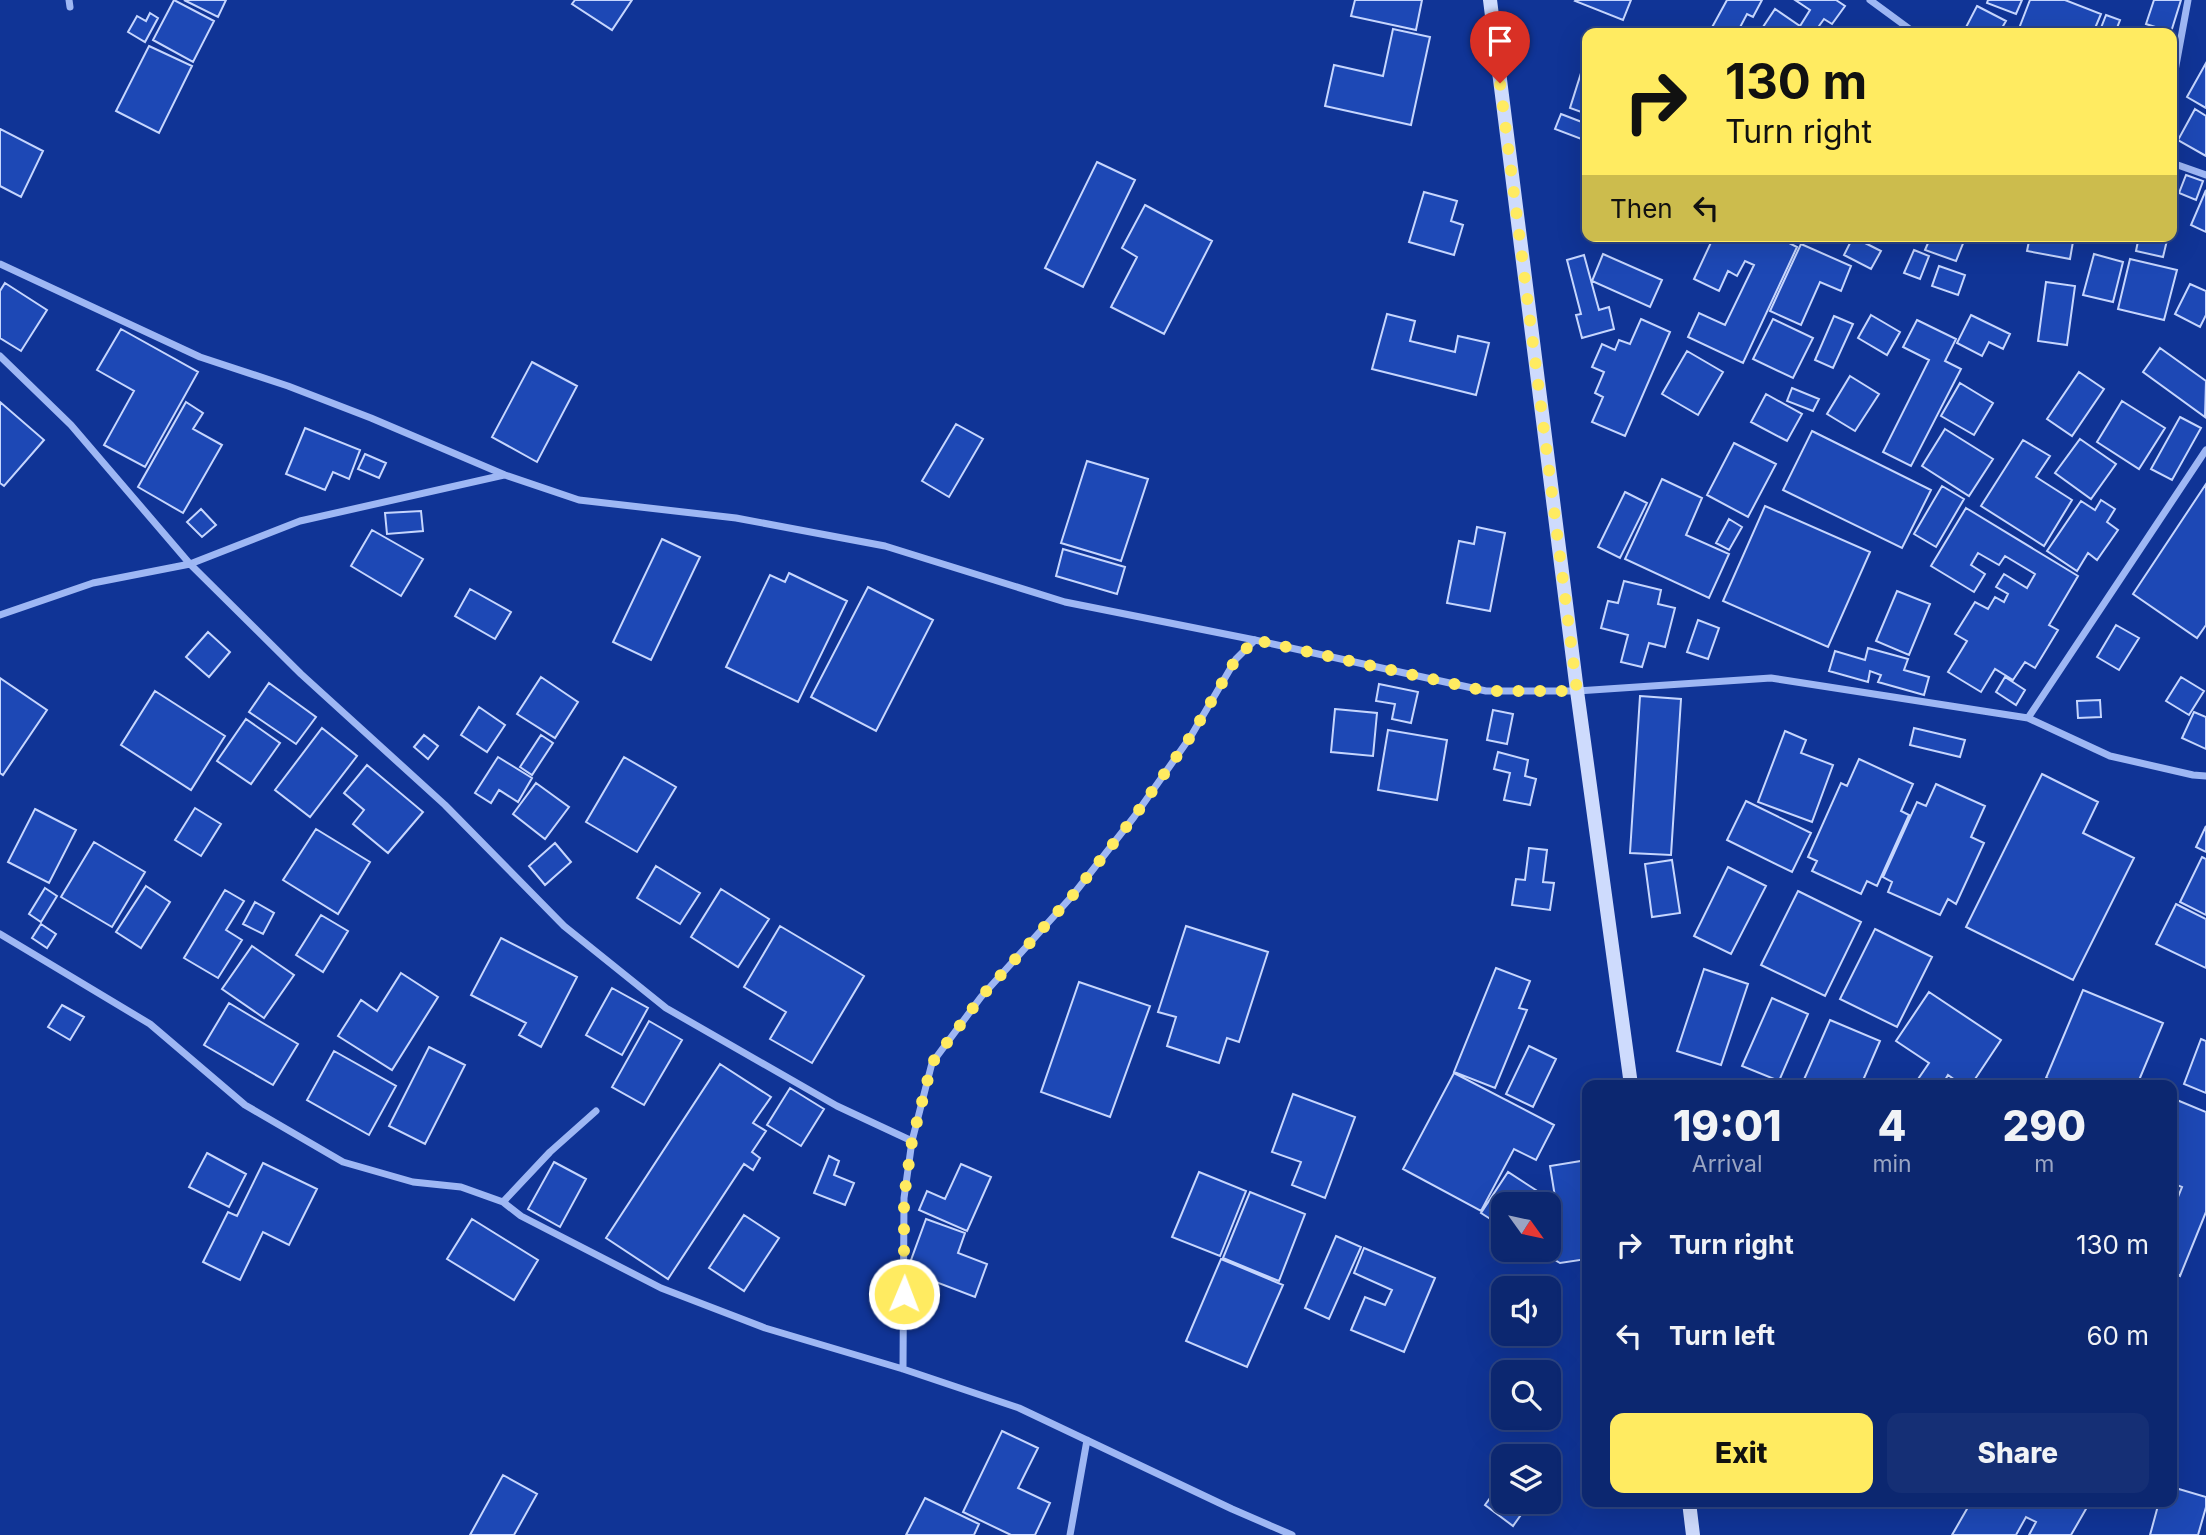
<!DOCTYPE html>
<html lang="en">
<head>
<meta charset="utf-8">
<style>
  :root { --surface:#0c2770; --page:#152f75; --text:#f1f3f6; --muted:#9aa5c3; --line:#2c4483; --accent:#ffeb61 }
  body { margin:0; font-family:Inter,sans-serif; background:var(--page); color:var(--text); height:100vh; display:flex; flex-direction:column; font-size:26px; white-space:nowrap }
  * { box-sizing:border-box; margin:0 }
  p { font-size:23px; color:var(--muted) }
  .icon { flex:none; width:38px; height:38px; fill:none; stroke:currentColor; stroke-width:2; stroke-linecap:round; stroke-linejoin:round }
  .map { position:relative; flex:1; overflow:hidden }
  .details { position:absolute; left:1582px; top:1080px; width:595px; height:427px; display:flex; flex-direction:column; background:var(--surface); border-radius:14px; box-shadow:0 7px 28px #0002,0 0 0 2px var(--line) }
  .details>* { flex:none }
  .hud { position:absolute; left:1582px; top:28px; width:595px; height:214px; border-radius:14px; box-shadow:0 7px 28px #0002,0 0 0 2px var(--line); background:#ffeb61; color:#111; overflow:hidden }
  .needle { width:46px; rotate:123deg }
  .controls { position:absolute; left:1491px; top:1192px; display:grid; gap:14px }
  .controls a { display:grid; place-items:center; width:70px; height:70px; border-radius:14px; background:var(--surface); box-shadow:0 7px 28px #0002,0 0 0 2px var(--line); font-size:35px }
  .pin { position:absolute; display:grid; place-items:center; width:60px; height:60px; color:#fff; margin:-72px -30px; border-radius:50% 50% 50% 0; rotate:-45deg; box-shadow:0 0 7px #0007 }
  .pin .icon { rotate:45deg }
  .me { position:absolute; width:77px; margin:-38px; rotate:1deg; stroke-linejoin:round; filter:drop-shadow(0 0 5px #0008) }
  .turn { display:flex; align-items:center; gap:24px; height:147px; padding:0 28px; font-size:32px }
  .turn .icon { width:91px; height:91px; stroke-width:2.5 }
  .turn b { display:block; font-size:49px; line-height:60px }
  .then { display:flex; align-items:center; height:66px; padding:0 28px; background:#0003; gap:14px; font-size:26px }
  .eta { display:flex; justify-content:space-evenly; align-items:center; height:119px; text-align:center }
  .eta b { font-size:42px; font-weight:800; line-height:49px }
  .button { display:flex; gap:14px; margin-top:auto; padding:14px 28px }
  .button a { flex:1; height:80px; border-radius:14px; background:var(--accent); color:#111; font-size:28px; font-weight:800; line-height:80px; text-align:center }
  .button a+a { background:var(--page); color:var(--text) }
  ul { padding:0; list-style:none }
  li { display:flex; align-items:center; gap:21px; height:91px; padding:0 28px }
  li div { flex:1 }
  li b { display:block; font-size:26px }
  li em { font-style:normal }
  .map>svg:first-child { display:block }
  .building { fill:#1d48b5; stroke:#c6d6fe; stroke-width:2 }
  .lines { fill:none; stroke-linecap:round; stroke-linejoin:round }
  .street { stroke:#9eb7f4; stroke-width:7 }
  .secondary { stroke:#cedbfd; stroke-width:14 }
  .route { stroke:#ffeb61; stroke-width:12; stroke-dasharray:0 21.6 }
</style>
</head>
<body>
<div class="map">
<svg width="2206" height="1535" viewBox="0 0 2206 1535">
  <rect width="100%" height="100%" fill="#103496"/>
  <path class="building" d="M174,0L214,21L193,62L153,40Z
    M184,0H226L218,17Z
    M575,0H632L612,30L572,4Z
    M1355,0H1422L1416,30L1351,16Z
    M1576,0H1631L1623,20L1575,1Z
    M1727,0H1762L1753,17L1747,14L1737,33H1715L1710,31Z
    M1795,0H1836L1845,6L1832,24L1824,19L1814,33H1759L1775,9L1800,26L1810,10Z
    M1988,0H2022L2016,14L1987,3Z
    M2030,0H2065L2101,14L2093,33H2025L2018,31Z
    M2154,0H2181L2171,32L2146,24Z
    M1977,6L2006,21L1999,33H1963Z
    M150,13L158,18L145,42L128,32L137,16L146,21Z
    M2106,15L2120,20L2115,33H2099Z
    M1393,29L1430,37L1411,125L1325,106L1334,65L1383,76Z
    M149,46L192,66L159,133L116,111Z
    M1587,54V114L1570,108Z
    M2206,63V108L2187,97Z
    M2195,109L2206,116V156L2178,140Z
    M1561,114L1587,124V132L1584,140L1555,129Z
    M0,129L43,151L21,197L0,186Z
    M1097,162L1135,180L1083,287L1045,268Z
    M2186,175L2203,181L2196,200L2179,193Z
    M2206,190V232L2191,225Z
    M1424,192L1457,201L1451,221L1463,225L1454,255L1409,242Z
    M1145,205L1212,241L1164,334L1111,307L1137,257L1122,248Z
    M1714,236H1775L1797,247L1743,363L1688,337L1699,313L1725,325L1754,265L1745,261L1737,276L1728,271L1719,291L1694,279Z
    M1931,236H1966L1956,261L1925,250Z
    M2030,236H2074L2070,259L2027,251Z
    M2139,236H2168L2163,257L2136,251Z
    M1853,237L1881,251L1871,269L1844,255Z
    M1801,244L1851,266L1841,291L1820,282L1801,325L1770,311Z
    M1914,250L1929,256L1920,279L1904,273Z
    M1603,254L1662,280L1650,307L1592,281Z
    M2094,254L2123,262L2113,302L2083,295Z
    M1584,255L1599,310L1609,307L1614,329L1582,338L1576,315L1581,314L1567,260Z
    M2130,259L2177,270L2164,320L2118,309Z
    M1939,266L1965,275L1958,295L1932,286Z
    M2046,282L2075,286L2067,345L2038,341Z
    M5,283L47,310L21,351L0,338V291Z
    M2190,284L2206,291V315L2200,327L2175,314Z
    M1387,314L1415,321L1410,341L1455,352L1458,336L1489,343L1476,395L1372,369Z
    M1871,315L1900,332L1887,355L1858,338Z
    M1971,315L2010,334L2003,349L1989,342L1982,356L1957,343Z
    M1834,316L1853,324L1833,368L1815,360Z
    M1641,319L1670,332L1625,436L1592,422L1603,397L1595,393L1604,372L1592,367L1602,344L1615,350L1619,340L1630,344Z
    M1773,319L1813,338L1793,378L1753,359Z
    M1917,320L1956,339L1945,361L1961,369L1911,466L1883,452L1929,360L1903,347Z
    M121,329L198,372L145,467L104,445L134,391L97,370Z
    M2160,348L2206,381L2205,417L2143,372Z
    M1687,351L1723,372L1698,415L1662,394Z
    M532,362L577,386L537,462L492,437Z
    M2079,372L2104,389L2072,436L2047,419Z
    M1850,376L1879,394L1855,431L1827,414Z
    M1960,383L1993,403L1974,435L1941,416Z
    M1792,388L1819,399L1813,411L1787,401Z
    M1766,394L1802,414L1787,441L1751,422Z
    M2122,401L2165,428L2139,469L2097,442Z
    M0,402L44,440L4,486L0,483Z
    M186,402L203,413L193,429L222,445L183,513L138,487Z
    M2180,417L2201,428L2172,480L2151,469Z
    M956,424L983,439L949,497L922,481Z
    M305,428L360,450L349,479L333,472L325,490L286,474Z
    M1945,429L1993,459L1969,496L1922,466Z
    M1812,431L1931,490L1902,548L1783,490Z
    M2080,439L2116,464L2091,499L2055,473Z
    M2023,440L2050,456L2036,477L2072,500L2044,546L1981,506Z
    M1734,443L1776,464L1748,517L1707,495Z
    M365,454L386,463L379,478L358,469Z
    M1087,461L1148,479L1121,561L1061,543Z
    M1662,479L1702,498L1686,535L1729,554L1709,598L1625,559Z
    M2206,484V625L2197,638L2133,594Z
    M1942,486L1964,499L1936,547L1914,534Z
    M1625,492L1647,503L1620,558L1598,547Z
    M2101,500L2115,509L2107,522L2118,530L2097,560L2088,553L2077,571L2047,551L2081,501L2095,510Z
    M1765,506L1870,552L1828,647L1723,601Z
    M1966,508L2078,576L2049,625L2058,630L2035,668L2025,662L2013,680L1995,669L1981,692L1948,672L1967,641L1955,634L1975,602L1988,609L1995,597L2004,602L2008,594L1996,587L2004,574L2027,588L2035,574L2005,556L1999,565L1978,553L1971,565L1985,574L1974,592L1931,566Z
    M201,509L216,525L202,537L187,522Z
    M421,511L423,531L387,534L385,513Z
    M1729,519L1742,527L1729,550L1716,543Z
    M1477,527L1505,533L1490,611L1447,603L1459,541L1474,544Z
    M372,530L423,559L401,596L351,566Z
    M662,539L700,557L651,660L613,642Z
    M1063,549L1125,567L1117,594L1056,576Z
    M789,573L847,601L798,702L726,667L770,575L785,582Z
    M1624,581L1661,590L1658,604L1675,608L1665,647L1649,643L1642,667L1621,662L1628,635L1601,628L1608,601L1618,603Z
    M868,587L933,620L876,731L811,697Z
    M470,589L511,612L495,639L455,616Z
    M1897,591L1930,604L1909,655L1876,641Z
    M1698,620L1719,628L1708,659L1687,652Z
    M2116,625L2139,638L2119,670L2097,657Z
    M208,632L230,652L209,677L186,657Z
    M1868,648L1908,659L1904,670L1929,677L1924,695L1878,682L1881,675L1870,671L1868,682L1829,671L1835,651L1865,660Z
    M541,677L578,702L555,738L517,714Z
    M2005,677L2025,690L2016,705L1996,692Z
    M2181,677L2204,691L2189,715L2166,701Z
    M0,678L47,710L3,775L0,773Z
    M269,683L316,717L296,744L249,712Z
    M1379,684L1418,692L1411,723L1392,719L1395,704L1376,701Z
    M155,691L225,736L191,790L121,745Z
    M1640,696L1681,699L1671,855L1630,853Z
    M2100,700L2101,717L2078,718L2077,701Z
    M479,707L505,725L487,752L461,735Z
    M1335,709L1377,713L1373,756L1331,752Z
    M1493,710L1513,714L1507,744L1487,740Z
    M2194,712L2206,717V749L2182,738Z
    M246,719L280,743L251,784L217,761Z
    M322,728L357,756L310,817L275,790Z
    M1914,728L1965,740L1960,757L1910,745Z
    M1388,730L1447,740L1437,800L1378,790Z
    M1785,731L1806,740L1801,753L1833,765L1812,822L1758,802Z
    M424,735L438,746L428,759L414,747Z
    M541,735L553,743L532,775L520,767Z
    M1498,752L1528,760L1525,776L1536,779L1530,805L1504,800L1510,773L1494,769Z
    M498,757L532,778L518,802L499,790L491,803L475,793Z
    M624,757L676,787L637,852L586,822Z
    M1859,759L1913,784L1901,811L1909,815L1877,886L1867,881L1861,894L1812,871L1817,861L1808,857L1841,783L1847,786Z
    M367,765L423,812L388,853L353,824L364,810L344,793Z
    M2042,774L2098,802L2083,833L2134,858L2073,980L1966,927Z
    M536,783L569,807L545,839L513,814Z
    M1936,784L1985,806L1971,837L1984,843L1956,904L1948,899L1940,915L1888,892L1892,882L1883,877L1917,802L1926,806Z
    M1746,801L1811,833L1792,872L1727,840Z
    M195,808L221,824L201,856L175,840Z
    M35,809L76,830L49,883L8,862Z
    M2206,826V852L2196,847Z
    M316,829L370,862L338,914L283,880Z
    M94,842L145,872L112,927L61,897Z
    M555,843L571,862L545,885L529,866Z
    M1529,848L1547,850L1543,882L1554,883L1550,910L1512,905L1516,879L1525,880Z
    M2202,857L2206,859V915L2180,902Z
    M1672,860L1680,913L1652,917L1645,864Z
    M656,866L700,893L680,924L637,898Z
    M1728,867L1766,886L1731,954L1694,936Z
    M146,886L170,902L141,948L116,932Z
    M45,888L57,896L41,922L29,914Z
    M721,889L769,919L738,967L691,937Z
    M225,890L244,901L226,930L242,940L218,978L184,958Z
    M1798,891L1861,922L1825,996L1761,965Z
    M255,902L274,913L263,934L243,924Z
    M2176,904L2206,919V968L2156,944Z
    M321,915L348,931L323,972L296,955Z
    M41,924L56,934L47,948L32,938Z
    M780,926L864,976L812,1063L770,1039L786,1012L744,987Z
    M1186,926L1268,952L1239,1042L1227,1038L1219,1063L1167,1046L1176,1017L1158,1012Z
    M1875,929L1932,957L1897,1027L1840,999Z
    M501,938L577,977L541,1047L519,1035L526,1023L471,995Z
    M252,946L294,975L264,1018L222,989Z
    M1496,968L1530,981L1519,1008L1527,1010L1495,1088L1454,1072Z
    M1704,969L1748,984L1721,1065L1677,1051Z
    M401,973L438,997L392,1070L338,1036L361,1000L377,1011Z
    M1079,982L1150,1006L1110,1117L1041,1092Z
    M612,988L648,1008L622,1055L586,1035Z
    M2083,990L2163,1023L2137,1085H2064L2046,1078Z
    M1929,992L2001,1040L1971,1085H1962L1948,1075L1942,1085H1914L1929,1063L1896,1041Z
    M1772,998L1808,1014L1779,1081L1742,1066Z
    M229,1003L298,1044L273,1085L204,1045Z
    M62,1005L84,1017L70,1040L48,1027Z
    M1830,1020L1880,1041L1861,1085L1802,1084Z
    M649,1021L682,1040L644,1105L612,1087Z
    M2201,1039L2206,1041V1093L2184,1084Z
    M1529,1046L1556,1059L1533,1107L1506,1094Z
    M429,1047L465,1065L425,1144L389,1126Z
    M334,1051L396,1086L369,1135L307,1100Z
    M720,1064L771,1097L753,1123L766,1131L752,1152L760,1158L753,1170L744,1164L668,1279L606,1238Z
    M1454,1073L1554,1125L1536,1160L1514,1149L1481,1211L1403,1169Z
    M790,1088L824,1109L801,1146L767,1125Z
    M1293,1094L1355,1117L1325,1198L1292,1185L1301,1162L1272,1152Z
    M2172,1098L2206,1112V1212L2180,1276L2172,1272V1212L2182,1187L2172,1183Z
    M207,1153L246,1174L229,1207L189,1187Z
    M829,1156L839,1161L834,1175L854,1183L845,1205L814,1193Z
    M1587,1160V1259L1560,1263L1538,1250H1549V1204H1503V1227L1481,1213L1508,1172L1556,1203L1550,1166Z
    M554,1162L586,1179L560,1227L528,1209Z
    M263,1163L317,1189L289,1245L263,1232L240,1280L203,1262L228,1212L237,1216Z
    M961,1164L991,1177L967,1231L919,1210L927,1191L945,1199Z
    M1199,1172L1246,1191L1220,1256L1172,1237Z
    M1250,1192L1305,1214L1279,1281L1223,1258Z
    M744,1215L779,1238L744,1291L709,1268Z
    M472,1219L538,1260L514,1300L447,1259Z
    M926,1219L965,1233L958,1253L987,1264L975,1297L907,1271Z
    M1336,1236L1361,1247L1329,1319L1305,1308Z
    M1364,1248L1435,1278L1404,1352L1351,1330L1365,1297L1385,1305L1392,1290L1354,1273Z
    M1221,1259L1283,1285L1247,1367L1186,1341Z
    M1002,1431L1038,1448L1018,1488L1050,1503L1035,1535H1011L963,1512Z
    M503,1475L537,1494L514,1535H470Z
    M1503,1480V1502H1530L1513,1526L1485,1505Z
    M2172,1487L2206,1497V1507L2198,1535H2150L2159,1502H2172Z
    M925,1498L979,1524L974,1535H906Z
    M1971,1502H2090L2071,1535H2029L2036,1522L2026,1517L2016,1535H1952Z"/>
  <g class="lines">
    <path class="street" d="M69,0L70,7
      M1870,0L1915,33
      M2172,87L2188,0
      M2172,163L2206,175
      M0,264L200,357L288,386L371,418L505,475L579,500L736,518L885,546L1065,602L1255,640L1486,691H1577L1771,678L2028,718L2110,756L2193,775L2206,776
      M0,356L71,425L190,564L301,674L445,805L564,926L666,1008L837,1106L912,1141
      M0,615L93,583L190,564L300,521L504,475
      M2028,718L2206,450
      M0,934L150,1024L245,1105L343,1162L413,1182L461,1187L503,1202L521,1216L661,1288L765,1328L903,1369L1019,1408L1232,1509L1292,1535
      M503,1202L550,1152L596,1111
      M903,1369L904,1198L912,1141L932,1063L981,997L1073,895L1134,817L1191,736L1236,659L1255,640
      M1070,1535L1087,1440"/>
    <path class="secondary" d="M1490,0L1577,691L1631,1085
      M1689,1502L1693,1535"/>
  </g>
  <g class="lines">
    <path class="route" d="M904,1294V1198L912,1141L932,1063L981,997L1073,895L1134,817L1191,736L1236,659L1255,640L1486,691H1577L1500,83"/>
  </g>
</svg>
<div class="controls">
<a><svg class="needle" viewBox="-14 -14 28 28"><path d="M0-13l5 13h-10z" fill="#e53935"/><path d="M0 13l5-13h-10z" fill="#9aa5c3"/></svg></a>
<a><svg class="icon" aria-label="sound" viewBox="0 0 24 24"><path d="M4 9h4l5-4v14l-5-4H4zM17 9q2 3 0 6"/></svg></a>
<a><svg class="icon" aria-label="search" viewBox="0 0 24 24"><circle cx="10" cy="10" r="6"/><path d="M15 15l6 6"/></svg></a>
<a><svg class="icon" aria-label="layers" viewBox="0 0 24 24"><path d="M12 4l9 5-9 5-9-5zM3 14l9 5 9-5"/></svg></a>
</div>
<div class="pin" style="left:1500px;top:83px;background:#d93025"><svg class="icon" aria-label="arrive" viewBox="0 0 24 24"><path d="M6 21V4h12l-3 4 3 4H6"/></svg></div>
<svg class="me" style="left:904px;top:1294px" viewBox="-20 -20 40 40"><circle r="17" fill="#ffeb61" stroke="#fff" stroke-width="3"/><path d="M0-11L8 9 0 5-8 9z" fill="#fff"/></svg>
<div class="hud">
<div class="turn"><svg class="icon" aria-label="right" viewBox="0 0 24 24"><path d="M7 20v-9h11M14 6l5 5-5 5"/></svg><div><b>130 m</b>Turn right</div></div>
<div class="then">Then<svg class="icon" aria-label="left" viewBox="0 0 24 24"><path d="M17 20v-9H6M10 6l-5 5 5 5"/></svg></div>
</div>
<section class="details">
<div class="eta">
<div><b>19:01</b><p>Arrival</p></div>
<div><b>4</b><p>min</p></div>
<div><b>290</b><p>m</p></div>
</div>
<ul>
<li><svg class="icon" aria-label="right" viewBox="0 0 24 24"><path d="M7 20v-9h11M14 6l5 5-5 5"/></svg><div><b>Turn right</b></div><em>130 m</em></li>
<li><svg class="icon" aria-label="left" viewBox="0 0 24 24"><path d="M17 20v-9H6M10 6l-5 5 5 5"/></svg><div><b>Turn left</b></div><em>60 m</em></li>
</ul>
<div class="button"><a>Exit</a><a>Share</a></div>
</section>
</div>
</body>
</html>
